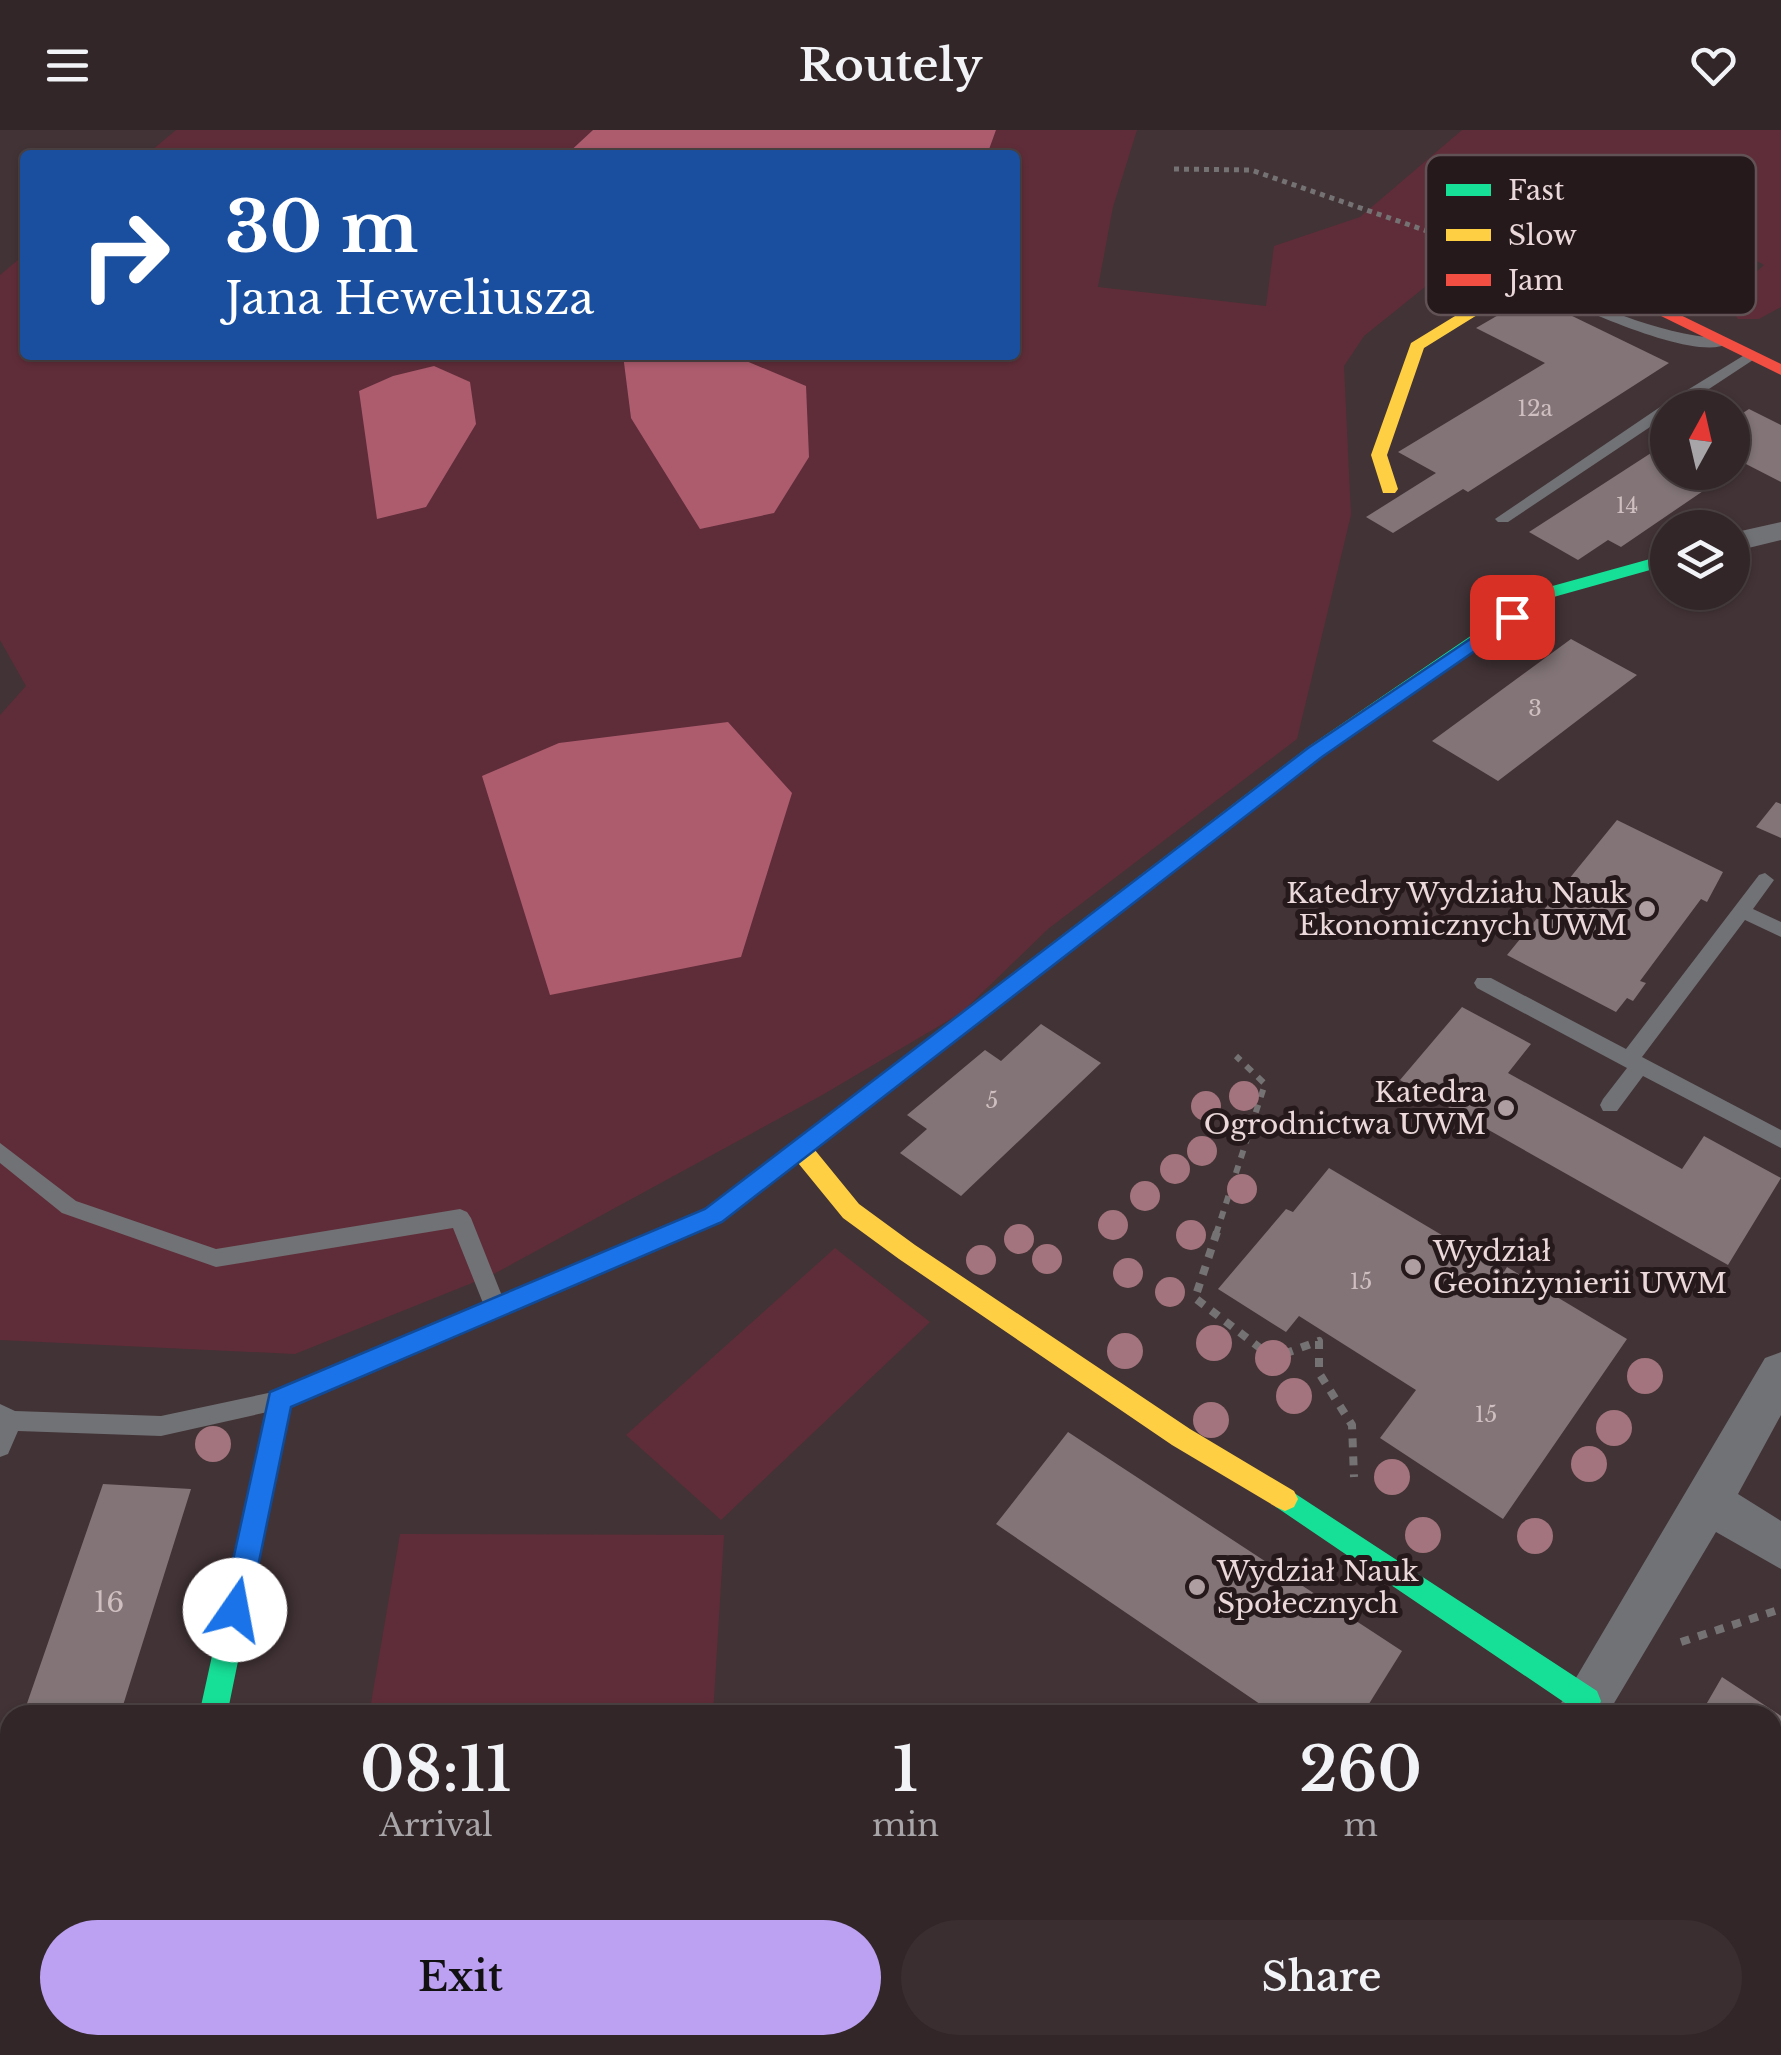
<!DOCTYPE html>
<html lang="en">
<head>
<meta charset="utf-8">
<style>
  :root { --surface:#322628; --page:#3a2e30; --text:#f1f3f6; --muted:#a8a5a8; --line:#4d4345; --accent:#bca0f2 }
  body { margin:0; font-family:"Libre Baskerville",serif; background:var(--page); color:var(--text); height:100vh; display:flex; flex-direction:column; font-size:38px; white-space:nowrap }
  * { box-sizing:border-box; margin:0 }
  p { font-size:32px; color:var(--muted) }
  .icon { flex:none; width:55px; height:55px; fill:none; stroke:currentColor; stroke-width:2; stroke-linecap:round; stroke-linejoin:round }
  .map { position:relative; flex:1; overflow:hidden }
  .details { position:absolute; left:0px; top:1575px; width:1782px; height:350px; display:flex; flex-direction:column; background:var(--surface); border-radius:30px 30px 0 0; box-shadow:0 2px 8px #0004,0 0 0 2px var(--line) }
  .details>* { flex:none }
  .guide { position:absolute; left:20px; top:20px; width:1000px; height:210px; border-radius:10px; box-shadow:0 2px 8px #0004,0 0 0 2px var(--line); background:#1a4fa0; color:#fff; overflow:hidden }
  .needle { width:65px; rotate:8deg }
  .tools { position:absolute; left:1650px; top:260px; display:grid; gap:20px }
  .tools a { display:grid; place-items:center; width:100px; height:100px; border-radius:50%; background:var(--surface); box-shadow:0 2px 8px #0004,0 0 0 2px var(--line); font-size:50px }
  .pin { position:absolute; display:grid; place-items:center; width:85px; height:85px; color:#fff; margin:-42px; border-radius:20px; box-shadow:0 5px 15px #0006 }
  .me { position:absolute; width:110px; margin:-55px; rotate:12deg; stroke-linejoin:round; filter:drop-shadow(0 0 8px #0008) }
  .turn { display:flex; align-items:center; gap:35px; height:210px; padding:0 40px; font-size:45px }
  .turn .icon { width:130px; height:130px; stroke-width:2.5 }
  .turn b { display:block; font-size:70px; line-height:85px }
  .eta { display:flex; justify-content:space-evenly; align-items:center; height:170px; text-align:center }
  .eta b { font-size:60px; font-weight:600; line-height:70px }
  .cta { display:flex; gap:20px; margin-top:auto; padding:20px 40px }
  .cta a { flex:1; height:115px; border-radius:60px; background:var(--accent); color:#111; font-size:40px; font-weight:600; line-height:115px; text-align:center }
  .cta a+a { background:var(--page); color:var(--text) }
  header { display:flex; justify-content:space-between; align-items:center; height:130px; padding:0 40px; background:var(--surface); font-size:45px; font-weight:600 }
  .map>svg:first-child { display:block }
  .green { fill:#5f2d39 }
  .water { fill:#ad5c6e }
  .building { fill:#827477 }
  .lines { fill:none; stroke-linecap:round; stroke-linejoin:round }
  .path-far2 { stroke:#757274; stroke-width:5; stroke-dasharray:5 5; stroke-linecap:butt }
  .path-far1 { stroke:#757274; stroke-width:6; stroke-dasharray:8 8; stroke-linecap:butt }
  .path { stroke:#757274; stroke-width:8; stroke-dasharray:9 9; stroke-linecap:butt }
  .lane { fill:#717275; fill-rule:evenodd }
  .street { fill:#717275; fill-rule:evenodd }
  .fast { fill:#16e098; fill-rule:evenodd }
  .slow { fill:#ffcf43; fill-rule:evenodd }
  .jam { fill:#f24e42; fill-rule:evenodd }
  .tree { fill:#a3747d }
  .route { fill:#1a73e8; stroke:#114b97; stroke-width:2.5 }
  .poi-dot { fill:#af9ea1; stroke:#26191c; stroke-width:4 }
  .labels { text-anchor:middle; stroke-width:10; stroke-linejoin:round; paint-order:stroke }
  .number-label { font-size:22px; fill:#d0bfc1 }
  .poi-label { font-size:28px; fill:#ead8da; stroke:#26191c; text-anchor:end }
  .near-number-label { font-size:28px; fill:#d0bfc1 }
  .key { fill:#26191c; stroke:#615255; stroke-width:2.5 }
  .key-label { font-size:28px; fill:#ead8da }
</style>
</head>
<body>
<header><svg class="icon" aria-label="menu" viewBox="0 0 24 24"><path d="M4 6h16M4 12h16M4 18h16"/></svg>Routely<svg class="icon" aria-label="heart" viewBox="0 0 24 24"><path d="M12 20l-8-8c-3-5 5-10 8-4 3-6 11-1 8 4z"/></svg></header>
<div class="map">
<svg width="1781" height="1925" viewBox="0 0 1781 1925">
  <rect width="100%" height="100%" fill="#423336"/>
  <path class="green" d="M176,0H593L566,25H146Z
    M996,0H1137L1113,77L1098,157L1266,176L1274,116L1360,87L1462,0H1781V177L1759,189H1738L1725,171L1764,135L1667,81L1517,83L1364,206L1344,236L1351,385L1297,609L1048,799L961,883L824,964L492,1145L295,1224L0,1210V585L26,556L0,510V145L25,124V225H623L631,288L806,257L732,225H1015V25H987Z
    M835,1118L930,1192L721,1390L626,1305Z
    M400,1404L724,1405L713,1585H369Z
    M312,1915H694L693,1925H310Z"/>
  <path class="water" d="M593,0H996L987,25H566Z
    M623,225H732L806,256L809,327L774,383L700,399L631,288Z
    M434,236L470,252L476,294L426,377L377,389L359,261L393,246Z
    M728,592L792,663L741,827L550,865L482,646L559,613Z"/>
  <path class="building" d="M1531,166L1669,233L1468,362L1463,359L1393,403L1366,387L1436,343L1398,322L1545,233L1476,198Z
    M1749,279L1781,295V352L1744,333L1732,341V290Z
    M1668,312V342H1731L1621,417L1608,410L1578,430L1529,402Z
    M1571,509L1637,545L1498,651L1432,611Z
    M1776,672L1781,674V708L1756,697Z
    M1617,690L1723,742L1707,772L1701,769L1640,851L1646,853L1633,871L1627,868L1616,882L1507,825Z
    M1462,877L1531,914L1508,943L1682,1039L1704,1006L1781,1048L1728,1135L1400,950Z
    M1041,894L1101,933L961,1066L900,1023L927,999L907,985L985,920L1001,931Z
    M1329,1038L1504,1142L1507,1137L1627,1209L1503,1389L1380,1308L1416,1260L1299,1186L1286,1202L1218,1159L1286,1079L1293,1082Z
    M1068,1302L1402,1521L1362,1585H1276L996,1394Z
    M103,1354L191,1359L120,1585H23Z
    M1722,1547L1781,1586V1702L1772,1696V1585H1700Z
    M1772,1910L1781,1916V1925H1635L1622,1915H1772Z
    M845,1915H1007L1019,1925H837Z"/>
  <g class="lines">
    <path class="path-far2" d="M1174,39L1251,40L1453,110L1500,117"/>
    <path class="path-far1" d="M1216,1104L1265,954L1236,926"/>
    <path class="path" d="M1217,1102L1195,1168L1273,1228L1319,1211V1243L1352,1295L1354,1347
      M1681,1512L1781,1479"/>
    <path class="lane" d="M1522,145H1532C1593,175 1653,203 1722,209L1729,213C1695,235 1559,169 1522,151Z
      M1751,221L1758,225L1756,228L1680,278H1668V285L1508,392H1498L1495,389L1663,275Z
      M1765,743L1774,750L1753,779L1781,792V807L1745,790L1642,927L1781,1000V1018L1643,946L1617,981H1603L1600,975L1603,969L1627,938L1477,858L1474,853L1477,848H1491L1626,919L1759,745Z
      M0,1013L76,1071L216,1119L460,1079L467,1082L471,1088L506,1176L503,1183L495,1185L487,1183L453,1098L216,1137L62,1083L0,1033Z
      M273,1262L281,1265L284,1272L281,1279L161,1306L18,1301L8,1324L0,1327V1274L15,1281L161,1286Z"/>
    <path class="street" d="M1781,392V410L1732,422V403Z
      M1781,1222V1285L1738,1364L1781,1391V1439L1716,1402L1607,1585H1554L1765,1228Z
      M121,1915H177L176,1925H120Z
      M1350,1915H1408L1404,1925H1346Z"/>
    <path class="fast" d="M1668,424V435L1550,468L1322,627L833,1005H817L814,999L817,993L1308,617L1538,460Z
      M473,1177L482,1181L485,1188L482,1195L290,1277L227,1585H199L270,1262Z
      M1285,1357L1597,1561L1601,1571L1597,1581L1587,1585L1577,1581L1276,1377L1272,1369L1276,1361Z"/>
    <path class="slow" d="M1549,134L1589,139L1672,182L1659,185C1619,165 1577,133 1532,151L1424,218L1387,325L1398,359L1395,363H1383L1371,325L1411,213L1522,145Z
      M802,1012L810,1014L859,1074L915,1115L1190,1299L1294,1361L1298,1369L1294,1377L1285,1381L1276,1377L1172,1315L899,1129L843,1088L794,1028L790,1021L794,1014Z"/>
    <path class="jam" d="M1664,177L1781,234V245L1659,185V179Z
      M825,990L833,993L836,999L833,1005L722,1092L482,1195L473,1199L464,1195L461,1188L464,1181L706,1078Z"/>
  </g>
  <g class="tree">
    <circle cx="1244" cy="966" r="15"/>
    <circle cx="1206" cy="976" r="15"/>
    <circle cx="1202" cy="1021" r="15"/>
    <circle cx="1175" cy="1039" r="15"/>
    <circle cx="1242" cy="1059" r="15"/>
    <circle cx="1145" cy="1066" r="15"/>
    <circle cx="1113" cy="1095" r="15"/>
    <circle cx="1191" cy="1105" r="15"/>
    <circle cx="1019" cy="1109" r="15"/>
    <circle cx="1047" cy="1129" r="15"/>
    <circle cx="981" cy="1130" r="15"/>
    <circle cx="1128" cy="1143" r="15"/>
    <circle cx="1170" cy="1162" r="15"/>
    <circle cx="1214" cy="1213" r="18"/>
    <circle cx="1125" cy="1221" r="18"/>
    <circle cx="1273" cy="1228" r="18"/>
    <circle cx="1645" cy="1246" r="18"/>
    <circle cx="1294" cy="1266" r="18"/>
    <circle cx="1211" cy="1290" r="18"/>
    <circle cx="1614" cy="1298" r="18"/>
    <circle cx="213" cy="1314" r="18"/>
    <circle cx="1589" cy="1334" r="18"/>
    <circle cx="1392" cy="1347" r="18"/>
    <circle cx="1423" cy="1405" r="18"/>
    <circle cx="1535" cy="1406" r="18"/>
  </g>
  <path class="route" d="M1512,481L1518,483V491L1322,627L722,1092L291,1277L249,1480L245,1489L235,1493L226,1489L222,1480L270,1262L705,1079L1308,618Z"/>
  <g class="poi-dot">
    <circle cx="1647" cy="779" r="10"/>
    <circle cx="1506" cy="978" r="10"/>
    <circle cx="1413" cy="1137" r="10"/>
    <circle cx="1197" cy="1457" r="10"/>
  </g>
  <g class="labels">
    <g class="number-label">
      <text x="1535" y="286">12a</text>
      <text x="1627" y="383">14</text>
      <text x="1535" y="586">3</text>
      <text x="992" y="978">5</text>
      <text x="1361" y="1159">15</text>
      <text x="1486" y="1292">15</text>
    </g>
    <g class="poi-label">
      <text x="1627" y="773">Katedry Wydziału Nauk<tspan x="1627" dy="32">Ekonomicznych UWM</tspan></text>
      <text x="1486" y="972">Katedra<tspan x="1486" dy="32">Ogrodnictwa UWM</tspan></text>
      <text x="1433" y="1131" text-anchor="start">Wydział<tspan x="1433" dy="32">Geoinżynierii UWM</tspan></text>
      <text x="1217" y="1451" text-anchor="start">Wydział Nauk<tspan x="1217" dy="32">Społecznych</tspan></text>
    </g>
    <g class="near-number-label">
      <text x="109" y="1482">16</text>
    </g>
  </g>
  <rect x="1426" y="25" width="330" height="160" rx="15" class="key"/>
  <rect x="1446" y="54" width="45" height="12" fill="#16e098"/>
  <rect x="1446" y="99" width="45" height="12" fill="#ffcf43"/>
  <rect x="1446" y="144" width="45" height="12" fill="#f24e42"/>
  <g class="key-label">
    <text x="1508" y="70">Fast</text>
    <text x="1508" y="115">Slow</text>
    <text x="1508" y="160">Jam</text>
  </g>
</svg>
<div class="tools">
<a><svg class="needle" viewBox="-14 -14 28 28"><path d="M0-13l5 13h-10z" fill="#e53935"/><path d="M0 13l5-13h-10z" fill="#a8a5a8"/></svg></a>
<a><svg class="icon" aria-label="layers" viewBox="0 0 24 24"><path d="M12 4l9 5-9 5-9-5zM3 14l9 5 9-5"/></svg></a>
</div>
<div class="pin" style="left:1512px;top:487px;background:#d93025"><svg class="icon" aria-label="arrive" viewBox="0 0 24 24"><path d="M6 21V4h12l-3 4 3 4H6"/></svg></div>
<svg class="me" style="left:235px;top:1480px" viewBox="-20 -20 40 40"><circle r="19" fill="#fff"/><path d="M0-13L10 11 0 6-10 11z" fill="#1a73e8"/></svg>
<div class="guide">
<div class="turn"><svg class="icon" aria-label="right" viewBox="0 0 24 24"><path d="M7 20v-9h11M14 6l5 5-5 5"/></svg><div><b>30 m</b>Jana Heweliusza</div></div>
</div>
<section class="details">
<div class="eta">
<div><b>08:11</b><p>Arrival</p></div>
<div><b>1</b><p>min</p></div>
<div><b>260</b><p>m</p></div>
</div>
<div class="cta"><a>Exit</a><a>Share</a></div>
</section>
</div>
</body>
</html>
